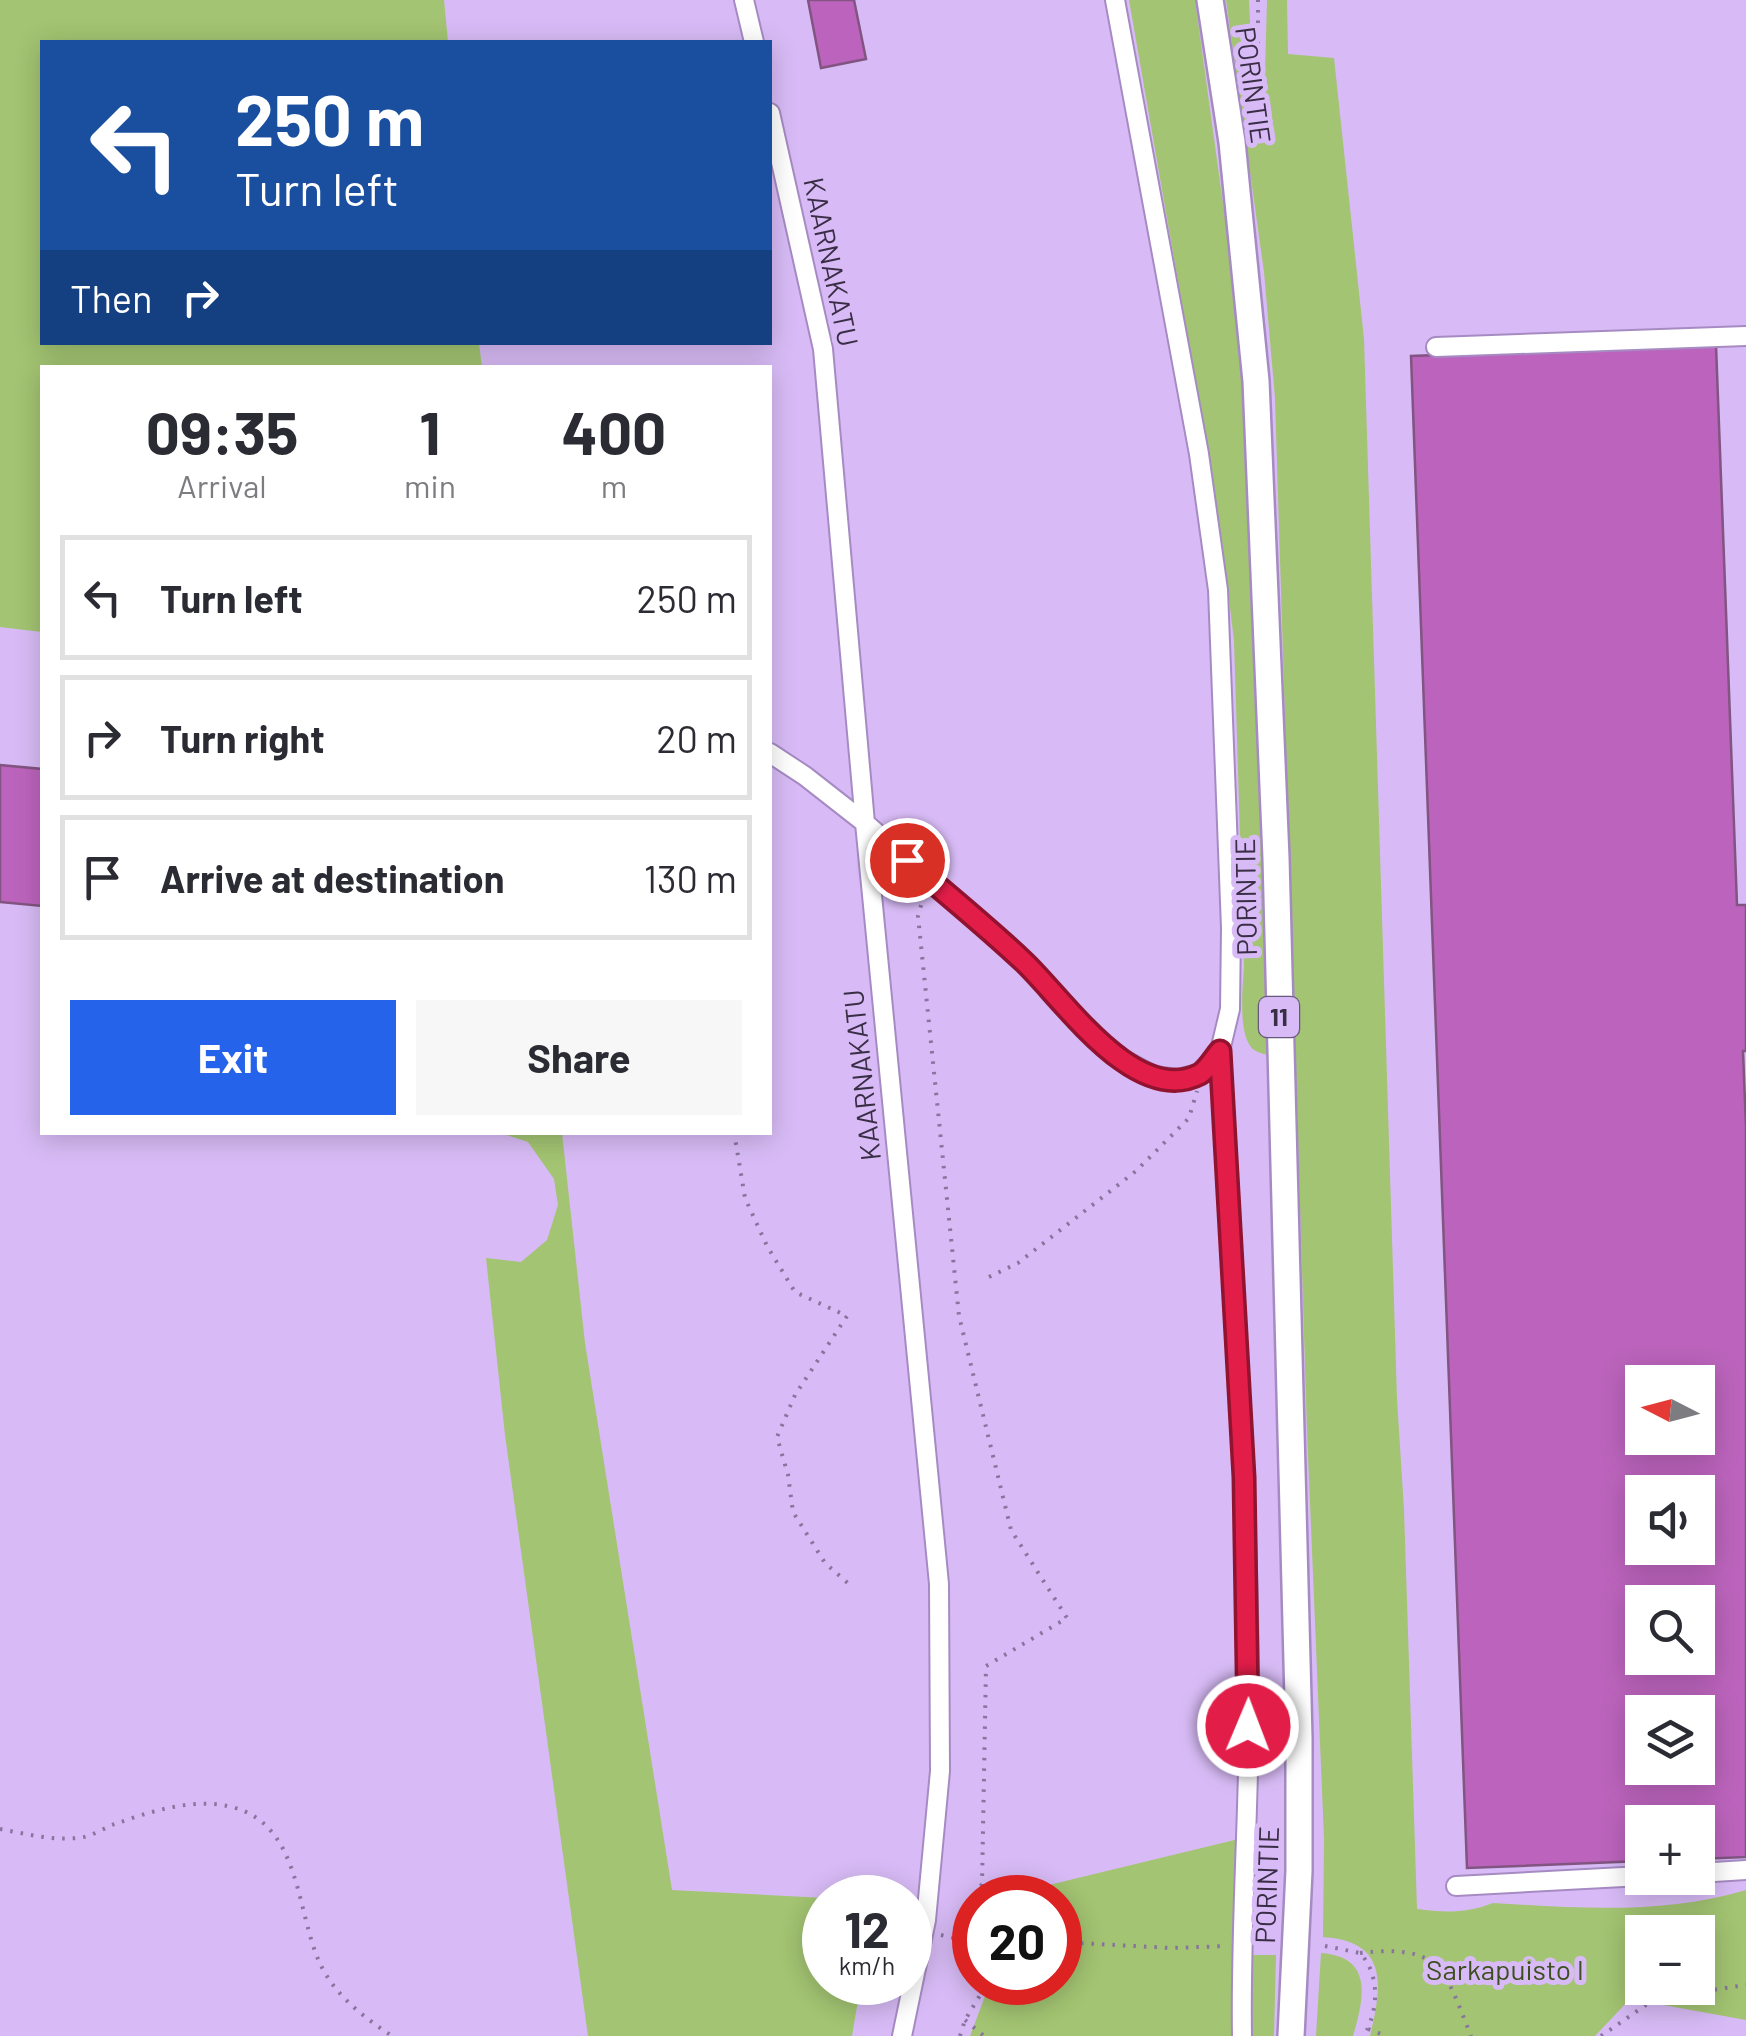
<!DOCTYPE html>
<html lang="en">
<head>
<meta charset="utf-8">
<style>
  :root { --surface:#fff; --page:#f7f7f7; --text:#2b2b33; --muted:#7c7c81; --line:#e1e1e2; --accent:#2563eb }
  body { margin:0; font-family:Barlow,sans-serif; background:var(--page); color:var(--text); height:100vh; display:flex; flex-direction:column; font-size:38px; white-space:nowrap }
  * { box-sizing:border-box; margin:0 }
  p { font-size:32px; color:var(--muted) }
  .icon { flex:none; width:55px; height:55px; fill:none; stroke:currentColor; stroke-width:2; stroke-linecap:round; stroke-linejoin:round }
  .map { position:relative; flex:1; overflow:hidden }
  .sheet { position:absolute; left:40px; top:365px; width:732px; height:770px; display:flex; flex-direction:column; background:var(--surface); border-radius:0px; box-shadow:0 5px 25px #0003 }
  .sheet>* { flex:none }
  .top-card { position:absolute; left:40px; top:40px; width:732px; height:305px; border-radius:0px; box-shadow:0 5px 25px #0003; background:#1a4fa0; color:#fff; overflow:hidden }
  .needle { width:65px; rotate:276deg }
  .fabs { position:absolute; left:1625px; top:1365px; display:grid; gap:20px }
  .fabs a { display:grid; place-items:center; width:90px; height:90px; border-radius:0px; background:var(--surface); box-shadow:0 5px 25px #0003; font-size:50px }
  .speed { position:absolute; left:802px; top:1875px; display:flex; gap:20px; font-size:50px; font-weight:700; text-align:center }
  .speed>* { display:grid; place-content:center; width:130px; height:130px; border-radius:50%; background:var(--surface); box-shadow:0 5px 25px #0003; line-height:1 }
  .speed small { font-size:25px; font-weight:400 }
  .speed .limit { border:15px solid #d22; background:#fff; color:#111 }
  .pin { position:absolute; display:grid; place-items:center; width:85px; height:85px; color:#fff; margin:-42px; border:5px solid #fff; border-radius:50%; box-shadow:0 2px 10px #0007 }
  .me { position:absolute; width:110px; margin:-55px; rotate:1deg; stroke-linejoin:round; filter:drop-shadow(0 0 8px #0008) }
  .turn { display:flex; align-items:center; gap:35px; height:210px; padding:0 30px; font-size:45px }
  .turn .icon { width:130px; height:130px; stroke-width:2.5 }
  .turn b { display:block; font-size:70px; line-height:85px }
  .then { display:flex; align-items:center; height:95px; padding:0 30px; background:#0003; gap:20px; font-size:38px }
  .eta { display:flex; justify-content:space-evenly; align-items:center; height:170px; text-align:center }
  .eta b { font-size:60px; font-weight:700; line-height:70px }
  .primary-button { display:flex; gap:20px; margin-top:auto; padding:20px 30px }
  .primary-button a { flex:1; height:115px; border-radius:0px; background:var(--accent); color:#fff; font-size:40px; font-weight:700; line-height:115px; text-align:center }
  .primary-button a+a { background:var(--page); color:var(--text) }
  ul { padding:0; list-style:none }
  li { display:flex; align-items:center; gap:30px; height:125px; margin:0 20px 15px; padding:0 10px; border:5px solid var(--line); border-radius:0px }
  li div { flex:1 }
  li b { display:block; font-size:38px }
  li em { font-style:normal }
  .map>svg:first-child { display:block }
  .green { fill:#a3c472; fill-rule:evenodd }
  .building { fill:#bc64bd; stroke:#815481; stroke-width:2.5; fill-rule:evenodd }
  .lines { fill:none; stroke-linecap:round; stroke-linejoin:round }
  .minor-casing { stroke:#a68bc3; stroke-width:22 }
  .highway-casing { stroke:#a68bc3; stroke-width:30 }
  .path { stroke:#88749d; stroke-width:4; stroke-dasharray:2.5 8; stroke-linecap:butt }
  .minor { stroke:#fff; stroke-width:18 }
  .highway { stroke:#fff; stroke-width:25 }
  .route-casing { stroke:#92132f; stroke-width:25 }
  .route { stroke:#e11d48; stroke-width:18 }
  .labels { text-anchor:middle; stroke-width:10; stroke-linejoin:round; paint-order:stroke }
  .shield { fill:#d8bbf6; stroke:#69587b; stroke-width:2.5 }
  .shield-label { font-size:25px; font-weight:bold; fill:#3a2e46 }
  .street-label { font-size:28px; fill:#3a2e46; stroke:#d8bbf6 }
  .park-label { font-size:28px; fill:#3d4f1e; stroke:#d8bbf6 }
</style>
</head>
<body>
<div class="map">
<svg width="1746" height="2036" viewBox="0 0 1746 2036">
  <rect width="100%" height="100%" fill="#d8bbf6"/>
  <path class="green" d="M0,0H444L448,42H42V342L479,343L482,367L42,368V632L0,627Z
    M1129,0H1195L1232,269L1245,408L1271,1056C1265,1054 1259,1053 1254,1050C1237,1037 1243,986 1244,966L1234,641L1227,582L1183,310Z
    M1226,0H1249L1253,91L1265,72L1267,0H1287L1288,54L1334,58L1364,339L1397,1399L1404,1510L1417,1909C1444,1913 1468,1913 1493,1903C1579,1908 1663,1915 1746,1890V2020L1630,1999L1595,2036H1370C1382,1986 1389,1941 1323,1937L1324,1839L1307,1431L1275,398L1264,272ZM1698,1932V1988H1642V1932Z
    M500,1133H562L585,1343L672,1890L825,1898V1982L861,1983L852,2036H588L505,1435L486,1258L521,1262L547,1240L558,1205L554,1179L528,1142Z
    M1251,1836L1248,1955H1276L1274,2036H970L990,1983L1060,1982V1898L1008,1897V1895Z
    M1321,1953C1374,1957 1364,1998 1353,2036H1316Z"/>
  <path class="building" d="M808,0H854L866,59L821,68Z
    M1716,345L1737,905H1746V1051H1743L1746,1127V1857L1698,1859V1822H1642V1861L1467,1868L1411,356ZM1642,1382H1698V1438H1642ZM1642,1492H1698V1548H1642ZM1642,1602H1698V1658H1642ZM1642,1712H1698V1768H1642Z
    M0,765L42,769V906L0,902Z"/>
  <g class="lines">
    <g class="minor-casing">
      <path id="minor" d="M744,0L754,42
        M770,113L823,349L865,823L939,1584L940,1771L926,1920L902,2036
        M1436,347L1746,336
        M770,753L805,776L865,823L1026,963L1095,1039L1124,1060L1154,1076L1178,1079L1202,1073L1220,1051L1230,1009L1231,928L1218,590L1199,454L1115,0
        M1220,1051C1232,1262 1248,1475 1249,1687C1250,1804 1240,1920 1242,2036
        M1698,1873L1746,1870
        M1456,1886L1642,1876"/>
    </g>
    <g class="highway-casing">
      <path id="highway" d="M1210,0L1232,142L1256,381L1276,858L1299,1738V1871L1291,2036"/>
    </g>
    <path class="path" d="M1258,86V0
      M924,895L918,916L959,1316L1011,1530L1067,1618L986,1666L982,1884L961,1918L956,1937
      M734,1132L745,1198L767,1246L795,1292L847,1316L795,1395L777,1437L788,1475L793,1512L825,1563L850,1585
      M989,1277L1018,1263L1136,1171L1189,1118L1197,1091
      M0,1829C27,1834 56,1842 84,1837C93,1835 103,1829 112,1825C149,1812 193,1797 232,1807C299,1824 296,1906 318,1959C332,1993 362,2016 392,2036
      M941,1935L975,1943
      M1060,1942L1171,1948L1227,1946
      M1325,1946L1360,1953C1381,1976 1378,2011 1364,2036
      M1360,1953C1442,1944 1444,1969 1471,2036
      M965,2020L984,2036
      M1368,2029L1386,2036
      M960,2036L965,2020L988,1982
      M1601,2036L1656,1998L1746,1985"/>
    <use href="#minor" class="minor"/>
    <use href="#highway" class="highway"/>
  </g>
  <g class="lines">
    <g class="route-casing">
      <path id="route" d="M907,860C946,894 986,926 1023,961C1062,997 1135,1108 1200,1074C1208,1069 1214,1058 1220,1051L1244,1477L1248,1726"/>
    </g>
    <use href="#route" class="route"/>
  </g>
  <g class="labels">
    <rect class="shield" x="1259" y="997" width="40" height="40" rx="8"/>
    <g class="shield-label">
      <text x="1279" y="1026">11</text>
    </g>
    <g class="street-label">
      <text transform="translate(1253 85) rotate(82)" y="10">PORINTIE</text>
      <text transform="translate(831 262) rotate(78)" y="10">KAARNAKATU</text>
      <text transform="translate(1246 897) rotate(-91)" y="10">PORINTIE</text>
      <text transform="translate(862 1075) rotate(-96)" y="10">KAARNAKATU</text>
      <text transform="translate(1267 1885) rotate(-88)" y="10">PORINTIE</text>
    </g>
    <g class="park-label">
      <text x="1505" y="1980">Sarkapuisto I</text>
    </g>
  </g>
</svg>
<div class="fabs">
<a><svg class="needle" viewBox="-14 -14 28 28"><path d="M0-13l5 13h-10z" fill="#e53935"/><path d="M0 13l5-13h-10z" fill="#7c7c81"/></svg></a>
<a><svg class="icon" aria-label="sound" viewBox="0 0 24 24"><path d="M4 9h4l5-4v14l-5-4H4zM17 9q2 3 0 6"/></svg></a>
<a><svg class="icon" aria-label="search" viewBox="0 0 24 24"><circle cx="10" cy="10" r="6"/><path d="M15 15l6 6"/></svg></a>
<a><svg class="icon" aria-label="layers" viewBox="0 0 24 24"><path d="M12 4l9 5-9 5-9-5zM3 14l9 5 9-5"/></svg></a>
<a>+</a>
<a>−</a>
</div>
<div class="speed"><div>12<small>km/h</small></div><div class="limit">20</div></div>
<div class="pin" style="left:907px;top:860px;background:#d93025"><svg class="icon" aria-label="arrive" viewBox="0 0 24 24"><path d="M6 21V4h12l-3 4 3 4H6"/></svg></div>
<svg class="me" style="left:1248px;top:1726px" viewBox="-20 -20 40 40"><circle r="17" fill="#e11d48" stroke="#fff" stroke-width="3"/><path d="M0-11L8 9 0 5-8 9z" fill="#fff"/></svg>
<div class="top-card">
<div class="turn"><svg class="icon" aria-label="left" viewBox="0 0 24 24"><path d="M17 20v-9H6M10 6l-5 5 5 5"/></svg><div><b>250 m</b>Turn left</div></div>
<div class="then">Then<svg class="icon" aria-label="right" viewBox="0 0 24 24"><path d="M7 20v-9h11M14 6l5 5-5 5"/></svg></div>
</div>
<section class="sheet">
<div class="eta">
<div><b>09:35</b><p>Arrival</p></div>
<div><b>1</b><p>min</p></div>
<div><b>400</b><p>m</p></div>
</div>
<ul>
<li><svg class="icon" aria-label="left" viewBox="0 0 24 24"><path d="M17 20v-9H6M10 6l-5 5 5 5"/></svg><div><b>Turn left</b></div><em>250 m</em></li>
<li><svg class="icon" aria-label="right" viewBox="0 0 24 24"><path d="M7 20v-9h11M14 6l5 5-5 5"/></svg><div><b>Turn right</b></div><em>20 m</em></li>
<li><svg class="icon" aria-label="arrive" viewBox="0 0 24 24"><path d="M6 21V4h12l-3 4 3 4H6"/></svg><div><b>Arrive at destination</b></div><em>130 m</em></li>
</ul>
<div class="primary-button"><a>Exit</a><a>Share</a></div>
</section>
</div>
</body>
</html>
